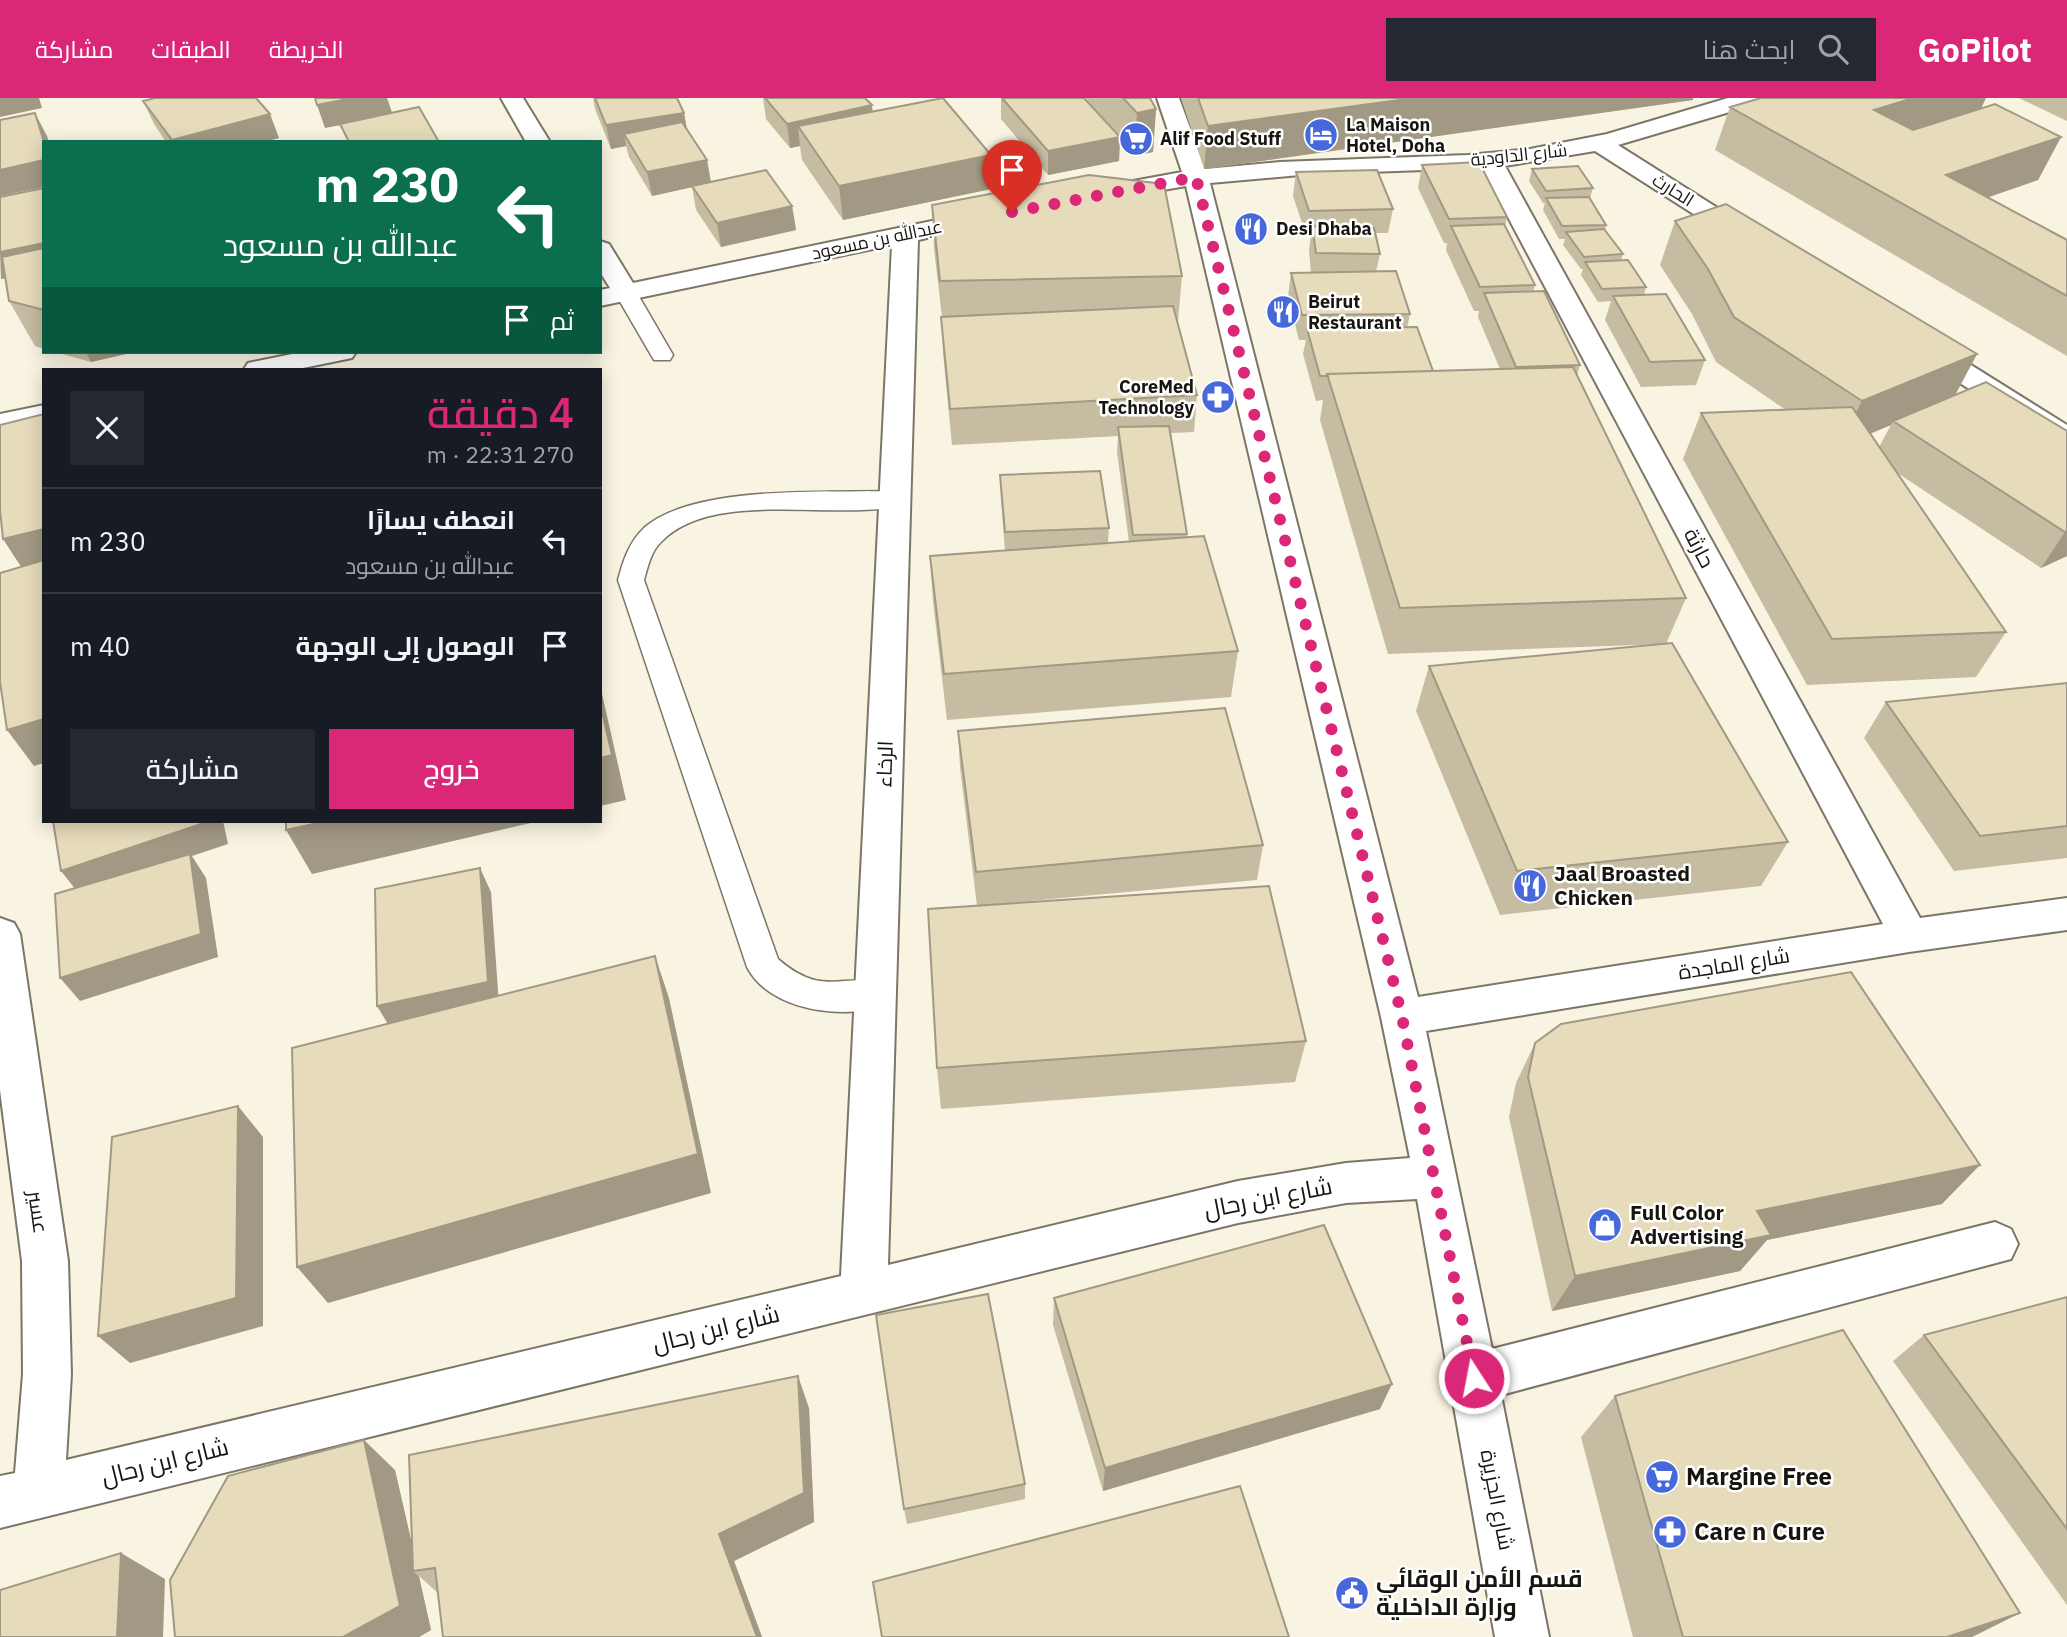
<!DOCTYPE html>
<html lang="ar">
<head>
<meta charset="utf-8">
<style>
  :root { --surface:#171b24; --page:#242831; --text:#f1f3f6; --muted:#9ea1a6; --line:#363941; --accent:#db2777 }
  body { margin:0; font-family:"IBM Plex Sans",Cairo,sans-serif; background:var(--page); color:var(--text); direction:rtl; height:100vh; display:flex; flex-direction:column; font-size:26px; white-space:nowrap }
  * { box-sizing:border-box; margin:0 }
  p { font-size:23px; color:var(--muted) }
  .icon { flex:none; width:38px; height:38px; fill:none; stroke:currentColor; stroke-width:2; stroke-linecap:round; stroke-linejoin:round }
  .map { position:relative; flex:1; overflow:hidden; direction:ltr }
  .details { position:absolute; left:42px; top:270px; width:560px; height:455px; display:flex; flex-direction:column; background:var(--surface); border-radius:0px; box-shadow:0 4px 18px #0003; direction:rtl }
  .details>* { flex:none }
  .top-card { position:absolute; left:42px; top:42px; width:560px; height:214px; border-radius:0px; box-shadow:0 4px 18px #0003; direction:rtl; background:#0b6e4f; color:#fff; overflow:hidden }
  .pin { position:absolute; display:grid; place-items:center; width:60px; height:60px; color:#fff; margin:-72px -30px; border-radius:50% 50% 50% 0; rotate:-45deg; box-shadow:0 0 7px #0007 }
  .pin .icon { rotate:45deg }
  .me { position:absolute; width:77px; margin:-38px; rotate:349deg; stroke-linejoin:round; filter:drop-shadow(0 0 5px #0008) }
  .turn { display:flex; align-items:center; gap:24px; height:147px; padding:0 28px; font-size:32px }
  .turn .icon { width:91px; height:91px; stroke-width:2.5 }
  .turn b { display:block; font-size:49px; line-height:60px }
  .then { display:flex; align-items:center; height:66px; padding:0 28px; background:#0003; gap:14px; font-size:26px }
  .round { display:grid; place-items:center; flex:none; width:74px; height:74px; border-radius:0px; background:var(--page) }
  .summary { display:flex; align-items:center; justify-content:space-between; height:119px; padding:0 28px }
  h1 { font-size:42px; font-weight:600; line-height:52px; color:var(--accent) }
  .cta { display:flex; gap:14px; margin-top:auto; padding:14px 28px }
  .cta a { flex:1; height:80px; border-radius:0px; background:var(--accent); color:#fff; font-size:28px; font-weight:600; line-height:80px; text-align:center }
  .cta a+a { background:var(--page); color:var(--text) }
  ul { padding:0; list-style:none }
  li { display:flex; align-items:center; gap:21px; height:105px; padding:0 28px; border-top:2px solid var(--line) }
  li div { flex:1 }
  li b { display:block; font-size:26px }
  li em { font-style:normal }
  header { display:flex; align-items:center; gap:42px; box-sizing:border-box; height:98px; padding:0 35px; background:var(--accent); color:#fff }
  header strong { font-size:33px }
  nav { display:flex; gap:38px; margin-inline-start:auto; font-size:24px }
  .search { width:490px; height:63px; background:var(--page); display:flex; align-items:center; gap:18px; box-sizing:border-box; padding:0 24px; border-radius:0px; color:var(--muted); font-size:26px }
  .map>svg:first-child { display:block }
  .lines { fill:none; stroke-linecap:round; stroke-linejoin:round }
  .service-casing { stroke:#7b7668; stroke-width:3 }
  .minor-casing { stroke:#7b7668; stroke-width:4 }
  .service { fill:#fff; fill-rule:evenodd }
  .minor { fill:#fff; fill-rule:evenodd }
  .wall { fill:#c6bca1; fill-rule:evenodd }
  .shaded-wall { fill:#a19983 }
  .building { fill:#e6dbbb; stroke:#a19983; stroke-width:2 }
  .route { stroke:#db2777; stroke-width:12; stroke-dasharray:0 21.6 }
  .labels { text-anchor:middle; stroke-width:5; stroke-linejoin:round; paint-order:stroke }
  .far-poi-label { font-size:18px; font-weight:bold; fill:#17150f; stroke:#fff; text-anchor:start }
  .far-street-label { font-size:18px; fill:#17150f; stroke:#fff }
  .street-label { font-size:21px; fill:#17150f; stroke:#fff }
  .poi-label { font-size:21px; font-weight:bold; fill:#17150f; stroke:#fff; text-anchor:start }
  .near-street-label { font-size:24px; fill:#17150f; stroke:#fff }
  .near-poi-label { font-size:24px; font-weight:bold; fill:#17150f; stroke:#fff; text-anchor:start }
</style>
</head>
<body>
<header>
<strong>GoPilot</strong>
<div class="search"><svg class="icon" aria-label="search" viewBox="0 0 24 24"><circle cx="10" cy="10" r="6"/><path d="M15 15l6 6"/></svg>ابحث هنا</div>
<nav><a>الخريطة</a><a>الطبقات</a><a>مشاركة</a></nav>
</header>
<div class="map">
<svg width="2067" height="1539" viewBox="0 0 2067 1539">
  <rect width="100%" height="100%" fill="#f9f3e2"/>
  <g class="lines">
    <g class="service-casing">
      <path id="service" d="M626,188L634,190L637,195L673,257L670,262H654L651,257L615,195L618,190Z
        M895,393L904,395L908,401L904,407C837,424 714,390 662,443C651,453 648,468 644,482L778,861C825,902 844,872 888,887L893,897L888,907C845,922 770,914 747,869L618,482C623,463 629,444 644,430C694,386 829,395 895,393Z"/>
    </g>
    <g class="minor-casing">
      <path id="minor" d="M501,0H523L550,44H526Z
        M1157,0H1179L1205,71L1280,64L1468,57L1530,51L1607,36L1728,0H1763L1760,5L1618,47L1757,135L1761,140L1757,145L1748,148L1739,145L1595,53L1505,68L1920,820L2067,800V832L1909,854L1426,933L1492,1251L1995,1124L2011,1131L2018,1146L2011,1161L1501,1297L1549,1539H1495L1417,1101L1346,1105L1238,1125L0,1430V1378L15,1375L23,1276L22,1163L0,992V820L14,825L20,836L68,1163L71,1276L66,1362L841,1178L892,147L600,208V192L610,190L600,174V143L609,146L633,185L985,112L994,115L998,120L994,125L918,142L888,1167L1238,1083L1346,1065L1410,1060L1381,919L1186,88L1106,102L1097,100L1094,95L1097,90L1106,88L1182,74ZM1482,70L1883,826L1418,899L1210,85L1311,76Z
        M1921,240L1931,242L2067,327V349L2056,346L1911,254L1907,248L1911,242Z
        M302,254H356L352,260L298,271H244L248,265Z
        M44,307V325L0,334V316Z"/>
    </g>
    <use href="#service" class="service"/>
    <use href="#minor" class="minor"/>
  </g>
  <path class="wall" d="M593,0H677L684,15L687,32L707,62L711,84L792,108L796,132L721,149L696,112L692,89L652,98L629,59L626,48L611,51L595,11Z
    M763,0H865L873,13L991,91L843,122L802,62L800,48L790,50L766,21Z
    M1001,0H1084L1106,25L1086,0H1150L1156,11L1153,54L1134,58L1120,41L1119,63L1048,77L1001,21Z
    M1181,0H1693V2L1204,71Z
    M2019,0H2067V23Z
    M143,3L279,40L263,44H166L154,26Z
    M1730,9L1981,11L2061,39L2038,82L1988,99L2067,142V258L1715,52Z
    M1422,67L1507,119L1505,128L1535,187L1533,194L1580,267L1577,277L1686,500L1666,546L1788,744L1761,788L1500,817L1416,613L1429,568L1665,546L1388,556L1320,322L1323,302L1316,303L1303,256L1306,242H1299L1288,199L1291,175H1311L1309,152L1311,137H1306L1293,98L1296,74L1393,111L1388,135H1375L1380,156L1376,174L1410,216L1407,230L1433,273L1500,271L1478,219L1479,213H1474L1446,152L1447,145H1444L1418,90Z
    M1532,71L1593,90L1590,100L1606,127L1605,132L1623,156L1621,162L1646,189L1644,197L1705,262L1696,287L1641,289L1605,222L1611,203L1598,204L1581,177L1583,171H1581L1563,147L1565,141H1559L1543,112L1545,105H1543L1529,83Z
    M44,90V251L35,248L9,203L5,180L1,181Z
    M932,107L1182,178L1178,223H1177L1197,297L1194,334L1171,335L1187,436V439L1238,553L1231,599L947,622L933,504L930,458L1005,453L1001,402L1000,377L1109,430L1108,445L1129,444L1117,354L1118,338L952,347L943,255L942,219L934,151Z
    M1675,123L1977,256L1955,297L2067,333V458L2041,470L1896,374L2006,534L1976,579L1807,587L1683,361L1701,315L1786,312L1716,264L1692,216L1660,167ZM1891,327L1879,349L1870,336Z
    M55,254H135L91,264Z
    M2067,585V760L1954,773L1864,640L1886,604Z
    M958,633L1263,747L1257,782L998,806L1306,943L1295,984L941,1011L937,970L977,808L960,669Z
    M1535,945L1942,1106L1767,1142L1740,1173L1552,1213L1509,1019L1516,985Z
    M2067,1199V1507L1893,1263L1924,1237Z
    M1054,1200L1380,1311L1103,1393L1053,1227Z
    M1615,1298L2020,1515L1972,1539H1633L1581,1339Z
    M809,1310L814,1424L734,1463L762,1539H443L438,1495L419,1478L431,1532L419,1539L395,1372L412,1447Z
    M1025,1386V1401L907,1426L904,1411Z"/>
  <path class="shaded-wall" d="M0,0H39L42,10L0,19Z
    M353,0H387L393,17L325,30L317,7Z
    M1414,0H1693V2L1204,71L1208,28Z
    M1913,0H1986L1979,15L1856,55L1874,12Z
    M872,7L874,30L798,28L800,48L790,50L787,26Z
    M1156,11L1153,54L1134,58L1137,15Z
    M35,15L47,38L49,44H44Z
    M684,15L688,38L624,36L626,48L611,51L606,27Z
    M270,16L279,40L263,44H172V42Z
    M1120,39L1119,63L1048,77V53Z
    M2061,39L2038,82L1928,120L1946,77Z
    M991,57V91L843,122L839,88Z
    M44,62V89L0,98V72Z
    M707,62L711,85L652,98L647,74Z
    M792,108L796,132L721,149L717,125Z
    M44,145V172L1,181L0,154Z
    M86,254H135L91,264Z
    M1977,256L1953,301L1893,323L1891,327L1839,348L1862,303Z
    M44,431V473L27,478L3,441Z
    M2067,433V458L2041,470L2065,434Z
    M600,587L626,702L600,708Z
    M44,621V665L34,668L7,632Z
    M210,723H223L228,746L192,758L206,780L218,859L80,903L60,880L80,797L61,773Z
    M327,723H539L312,776L286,732Z
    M480,770L491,794L499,907L391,931L377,908Z
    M655,858L669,900L711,1095L328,1205L297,1169Z
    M238,1008L263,1039V1228L130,1265L98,1238Z
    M1980,1067L1942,1106L1767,1142L1740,1173L1552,1213L1575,1178L1757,1113Z
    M798,1278L809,1310L814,1424L734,1463L762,1539H757L719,1436Z
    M1392,1286L1380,1311L1103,1393L1105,1370Z
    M364,1342L395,1372L418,1472L413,1473L419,1479L431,1532L419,1539H343Z
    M121,1455L165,1481L163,1539H117Z
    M2020,1515L1972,1539H1947Z"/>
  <path class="building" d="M155,0H256L270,16L172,42L143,3Z
    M315,0H353L317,7Z
    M595,0H677L684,15L606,27Z
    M765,0H865L872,7L787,26Z
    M943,0L991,57L839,88L798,28Z
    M1002,0H1084L1120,39L1048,53Z
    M1123,0H1150L1156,11L1137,15Z
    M1198,0H1414L1208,28Z
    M1761,0H1913L1874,12L1913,32L1995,6L2061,39L1946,77L2067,142V198L1730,9Z
    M419,9L439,44H349L340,26Z
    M35,15L44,44V62L0,72V22Z
    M682,24L707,62L647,74L624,36Z
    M1479,64L1507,119L1449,121L1422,67Z
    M1578,68L1593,90L1546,93L1532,71Z
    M766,72L792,108L717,125L692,88Z
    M1377,72L1393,111L1309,113L1296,74Z
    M1089,77L1164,86L1182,178L940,183L932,107Z
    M44,90V145L0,154V99Z
    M1589,99L1606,127L1562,128L1546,100Z
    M1726,106L1977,256L1862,303L1734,219L1708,171L1675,123Z
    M1504,126L1535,187L1480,189L1451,128Z
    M1312,128L1374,130L1380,156L1316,155Z
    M1604,131L1623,156L1584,159L1566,134Z
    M44,150V212L9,203L2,159Z
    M1628,162L1646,189L1602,191L1585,164Z
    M1396,173L1410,216L1302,217L1291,175Z
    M1544,193L1580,267L1516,269L1484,195Z
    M1666,196L1705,262L1650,264L1613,198Z
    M1173,208L1197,297L950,311L941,219Z
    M1417,229L1433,273L1327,276L1328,278H1320L1307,231Z
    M1573,269L1686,500L1400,510L1327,276Z
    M1986,284L2067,333V433L2065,434L1893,323Z
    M1852,309L2006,534L1832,541L1701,315Z
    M44,316V431L3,441L0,412V327Z
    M1169,328L1187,436L1133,437L1118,329Z
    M1100,373L1109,430L1005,434L1000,377Z
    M1204,438L1238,553L944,576L930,458Z
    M44,462V621L7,632L0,584V475Z
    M1672,545L1788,744L1517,773L1429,568Z
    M2067,585V728L1980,738L1886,604Z
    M600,605L612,657L600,660Z
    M1225,610L1263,747L976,774L958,633Z
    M53,723H210L61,773Z
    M286,723H327L286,732Z
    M190,756L201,836L60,880L55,796Z
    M480,770L488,884L377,908L375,791Z
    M1269,788L1306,943L937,970L928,811Z
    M655,858L698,1056L297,1169L292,950Z
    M1851,874L1980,1067L1757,1113L1771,1137L1575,1178L1528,979L1535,945L1561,926Z
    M238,1008L236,1200L98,1238L112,1039Z
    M1324,1127L1392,1286L1105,1370L1054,1200Z
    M988,1196L1025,1386L904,1411L876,1217Z
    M2067,1199V1431L1924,1237Z
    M1843,1232L2020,1515L1947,1539H1683L1615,1298Z
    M798,1278L804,1395L719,1436L757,1539H443L435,1470L413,1473L409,1357Z
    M364,1342L400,1508L343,1539H175L170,1482L228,1378Z
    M1240,1388L1289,1539H882L873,1484Z
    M121,1455L117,1539H0V1492Z"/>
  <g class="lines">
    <path class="route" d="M1012,114L1196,79L1402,919L1474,1280"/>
  </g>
  <defs>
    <g id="hotel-disc" transform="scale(1.75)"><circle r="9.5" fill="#4668db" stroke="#fff"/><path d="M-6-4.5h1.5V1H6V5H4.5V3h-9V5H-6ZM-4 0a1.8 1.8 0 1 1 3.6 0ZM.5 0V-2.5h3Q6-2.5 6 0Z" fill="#fff"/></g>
    <g id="supermarket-disc" transform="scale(1.75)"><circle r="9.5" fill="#4668db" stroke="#fff"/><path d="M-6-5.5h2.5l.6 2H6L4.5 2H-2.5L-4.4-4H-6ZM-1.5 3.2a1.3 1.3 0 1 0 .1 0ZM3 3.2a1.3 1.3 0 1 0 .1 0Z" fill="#fff"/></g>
    <g id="restaurant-disc" transform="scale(1.75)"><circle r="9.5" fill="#4668db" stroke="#fff"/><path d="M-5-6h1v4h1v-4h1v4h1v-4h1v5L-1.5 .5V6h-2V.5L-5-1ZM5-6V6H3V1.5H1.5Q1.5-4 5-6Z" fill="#fff"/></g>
    <g id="pharmacy-disc" transform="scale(1.75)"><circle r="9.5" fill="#4668db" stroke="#fff"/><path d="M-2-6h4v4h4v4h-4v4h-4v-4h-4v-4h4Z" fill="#fff"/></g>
    <g id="shop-disc" transform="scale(1.75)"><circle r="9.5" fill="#4668db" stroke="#fff"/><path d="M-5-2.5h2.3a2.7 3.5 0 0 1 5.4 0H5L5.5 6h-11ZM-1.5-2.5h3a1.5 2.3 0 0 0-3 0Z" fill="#fff"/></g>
    <g id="civic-disc" transform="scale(1.75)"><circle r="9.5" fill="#4668db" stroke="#fff"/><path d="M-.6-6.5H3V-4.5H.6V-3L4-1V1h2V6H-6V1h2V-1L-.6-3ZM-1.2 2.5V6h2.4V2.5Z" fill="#fff"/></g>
  </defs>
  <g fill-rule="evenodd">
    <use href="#hotel-disc" x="1321" y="37"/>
    <use href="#supermarket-disc" x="1136" y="41"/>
    <use href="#restaurant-disc" x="1251" y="131"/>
    <use href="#restaurant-disc" x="1283" y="214"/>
    <use href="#pharmacy-disc" x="1218" y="299"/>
    <use href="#restaurant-disc" x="1530" y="788"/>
    <use href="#shop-disc" x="1605" y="1127"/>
    <use href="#supermarket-disc" x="1662" y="1379"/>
    <use href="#pharmacy-disc" x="1670" y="1434"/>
    <use href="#civic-disc" x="1352" y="1495"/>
  </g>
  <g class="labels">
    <g class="far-poi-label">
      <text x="1346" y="33">La Maison<tspan x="1346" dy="21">Hotel, Doha</tspan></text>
      <text x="1160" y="47">Alif Food Stuff</text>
      <text x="1276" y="137">Desi Dhaba</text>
      <text x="1308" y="210">Beirut<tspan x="1308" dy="21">Restaurant</tspan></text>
      <text x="1194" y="295" text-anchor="end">CoreMed<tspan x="1194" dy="21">Technology</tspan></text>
    </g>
    <g class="far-street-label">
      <text transform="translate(1519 57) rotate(-6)" y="6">شارع الداودية</text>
      <text transform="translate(1673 92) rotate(32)" y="6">الحارث</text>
      <text transform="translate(877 142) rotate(-12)" y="6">عبدالله بن مسعود</text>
    </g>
    <g class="street-label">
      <text transform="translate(1699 450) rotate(62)" y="7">حارثة</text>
      <text transform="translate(885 666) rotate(-88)" y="7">الرخاء</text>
      <text transform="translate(1734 866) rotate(-9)" y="7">شارع الماجدة</text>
      <text transform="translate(38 1114) rotate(82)" y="7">عسير</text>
      <text transform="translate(1497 1402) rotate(79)" y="7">شارع الجزيرة</text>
    </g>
    <g class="poi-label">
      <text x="1554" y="783">Jaal Broasted<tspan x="1554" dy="24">Chicken</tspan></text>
      <text x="1630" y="1122">Full Color<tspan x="1630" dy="24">Advertising</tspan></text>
    </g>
    <g class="near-street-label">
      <text transform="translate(1268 1100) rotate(-11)" y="8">شارع ابن رحال</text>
      <text transform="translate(716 1231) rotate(-14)" y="8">شارع ابن رحال</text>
      <text transform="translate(165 1364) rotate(-14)" y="8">شارع ابن رحال</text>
    </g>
    <g class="near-poi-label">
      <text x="1686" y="1387">Margine Free</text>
      <text x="1694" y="1442">Care n Cure</text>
      <text x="1376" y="1489">قسم الأمن الوقائي<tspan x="1376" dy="28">وزارة الداخلية</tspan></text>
    </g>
  </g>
</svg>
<div class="pin" style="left:1012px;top:114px;background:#d93025"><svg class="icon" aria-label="arrive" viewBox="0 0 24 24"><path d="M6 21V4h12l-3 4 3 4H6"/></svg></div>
<svg class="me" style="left:1474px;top:1280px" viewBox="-20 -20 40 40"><circle r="17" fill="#db2777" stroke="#fff" stroke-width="3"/><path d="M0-11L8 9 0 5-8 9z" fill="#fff"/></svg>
<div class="top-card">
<div class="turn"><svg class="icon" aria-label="left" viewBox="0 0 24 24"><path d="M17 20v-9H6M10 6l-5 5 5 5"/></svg><div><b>230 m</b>عبدالله بن مسعود</div></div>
<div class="then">ثم<svg class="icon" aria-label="arrive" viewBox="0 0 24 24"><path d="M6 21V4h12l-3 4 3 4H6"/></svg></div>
</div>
<section class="details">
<div class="summary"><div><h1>4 دقيقة</h1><p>270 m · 22:31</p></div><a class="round"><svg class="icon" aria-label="close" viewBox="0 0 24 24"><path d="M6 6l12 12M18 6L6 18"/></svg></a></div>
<ul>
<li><svg class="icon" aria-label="left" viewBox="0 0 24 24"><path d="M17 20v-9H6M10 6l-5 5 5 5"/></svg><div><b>انعطف يسارًا</b><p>عبدالله بن مسعود</p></div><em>230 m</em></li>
<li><svg class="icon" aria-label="arrive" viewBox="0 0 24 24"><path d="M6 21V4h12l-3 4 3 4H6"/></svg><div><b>الوصول إلى الوجهة</b></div><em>40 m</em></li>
</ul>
<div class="cta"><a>خروج</a><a>مشاركة</a></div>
</section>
</div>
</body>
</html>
